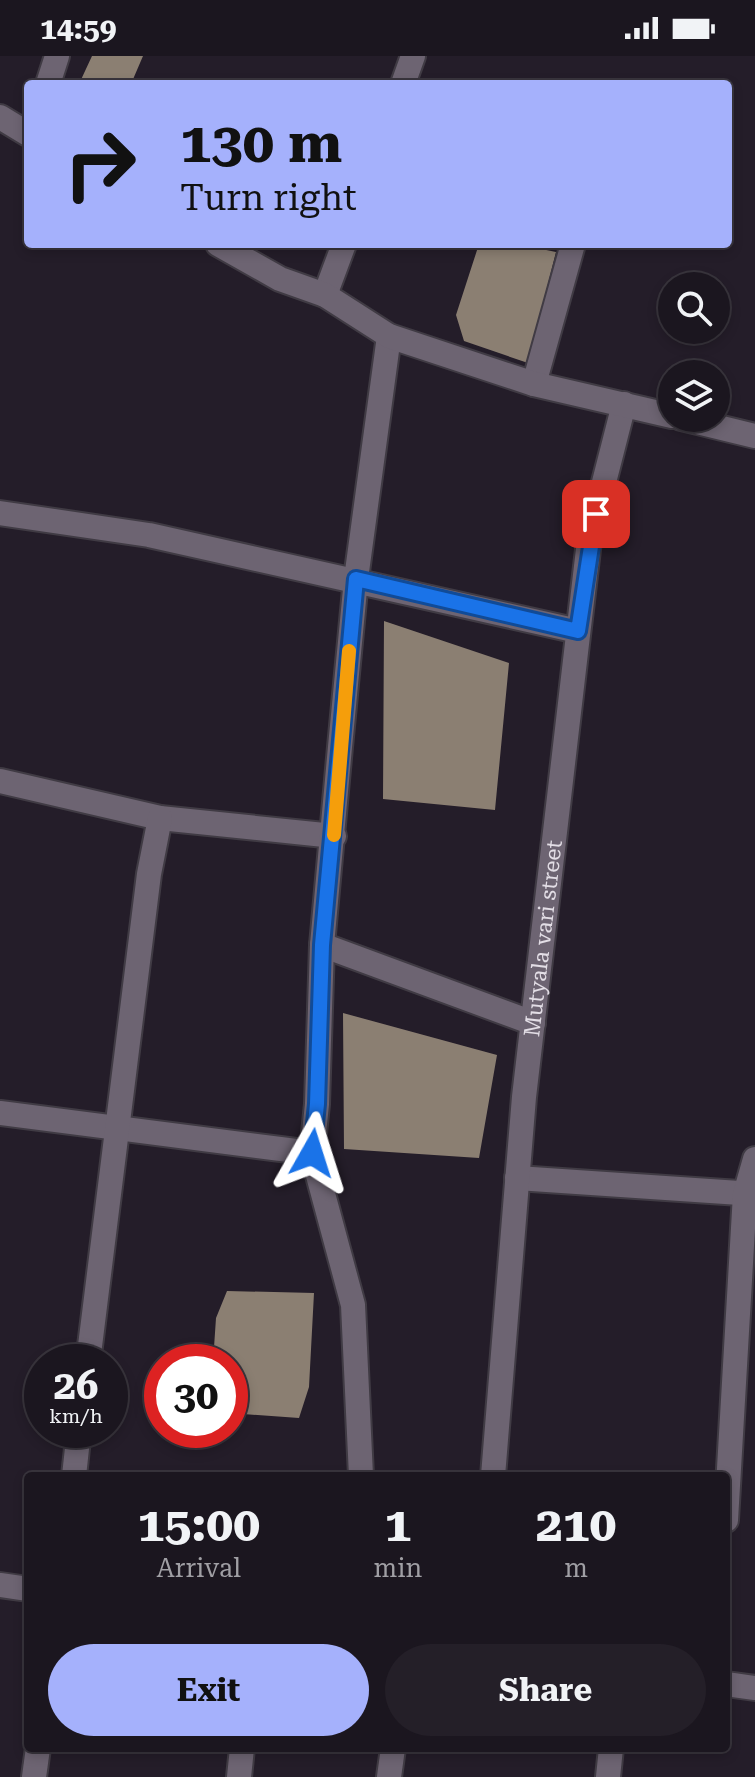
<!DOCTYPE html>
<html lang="en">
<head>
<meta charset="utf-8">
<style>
  :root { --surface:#1b161f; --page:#241f28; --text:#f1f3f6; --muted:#a09fa4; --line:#39353d; --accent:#a5b1fc }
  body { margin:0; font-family:"Roboto Serif",serif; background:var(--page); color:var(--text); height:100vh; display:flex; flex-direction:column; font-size:30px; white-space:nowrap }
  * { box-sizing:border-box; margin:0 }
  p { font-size:26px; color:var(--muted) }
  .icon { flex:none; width:44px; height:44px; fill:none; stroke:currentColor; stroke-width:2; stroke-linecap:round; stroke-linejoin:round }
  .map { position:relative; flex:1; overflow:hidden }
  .sheet { position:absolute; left:24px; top:1416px; width:706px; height:280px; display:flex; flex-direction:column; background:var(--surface); border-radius:8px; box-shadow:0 4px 12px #0003,0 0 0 2px var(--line) }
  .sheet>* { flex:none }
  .top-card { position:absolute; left:24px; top:24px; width:708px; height:168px; border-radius:8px; box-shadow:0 4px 12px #0003,0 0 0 2px var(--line); background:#a5b1fc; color:#111; overflow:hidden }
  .controls { position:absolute; left:658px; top:216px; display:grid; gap:16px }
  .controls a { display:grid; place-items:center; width:72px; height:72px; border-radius:50%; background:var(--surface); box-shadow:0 4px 12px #0003,0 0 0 2px var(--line); font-size:40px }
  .speed { position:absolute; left:24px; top:1288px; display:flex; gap:16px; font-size:40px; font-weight:700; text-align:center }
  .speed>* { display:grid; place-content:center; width:104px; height:104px; border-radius:50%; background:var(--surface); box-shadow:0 4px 12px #0003,0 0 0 2px var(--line); line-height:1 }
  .speed small { font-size:20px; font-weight:400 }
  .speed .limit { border:12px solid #d22; background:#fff; color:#111 }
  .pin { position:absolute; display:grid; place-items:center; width:68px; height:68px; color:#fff; margin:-34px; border-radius:16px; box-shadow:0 4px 12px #0006 }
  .me { position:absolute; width:88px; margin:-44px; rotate:6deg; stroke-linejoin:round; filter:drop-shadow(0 0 6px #0008) }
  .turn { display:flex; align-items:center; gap:28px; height:168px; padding:0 24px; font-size:36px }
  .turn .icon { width:104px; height:104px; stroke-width:2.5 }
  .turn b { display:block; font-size:56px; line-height:68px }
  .eta { display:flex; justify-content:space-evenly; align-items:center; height:136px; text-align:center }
  .eta b { font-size:48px; font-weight:700; line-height:56px }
  .action { display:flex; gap:16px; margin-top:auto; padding:16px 24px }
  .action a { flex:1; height:92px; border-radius:48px; background:var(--accent); color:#111; font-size:32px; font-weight:700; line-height:92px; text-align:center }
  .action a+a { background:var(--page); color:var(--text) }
  .status { display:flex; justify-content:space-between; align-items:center; height:56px; padding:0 40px; background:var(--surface); direction:ltr }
  .status svg { height:22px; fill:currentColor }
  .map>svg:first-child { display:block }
  .building { fill:#8b7f72 }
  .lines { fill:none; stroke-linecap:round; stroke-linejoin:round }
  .street-casing { stroke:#403b44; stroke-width:28 }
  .secondary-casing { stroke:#403b44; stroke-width:28 }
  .street { stroke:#6d6472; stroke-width:24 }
  .secondary { stroke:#6d6472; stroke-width:24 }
  .route-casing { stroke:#114b97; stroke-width:20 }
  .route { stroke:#1a73e8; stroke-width:14 }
  .slow { stroke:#f59e0b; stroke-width:14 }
  .labels { text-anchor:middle; stroke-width:8; stroke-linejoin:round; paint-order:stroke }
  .street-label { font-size:22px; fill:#e3dee6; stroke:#0c080e }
</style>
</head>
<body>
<div class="status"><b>14:59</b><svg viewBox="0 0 49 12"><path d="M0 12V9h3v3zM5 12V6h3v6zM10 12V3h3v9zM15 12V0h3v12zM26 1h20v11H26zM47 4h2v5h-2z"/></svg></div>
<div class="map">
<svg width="755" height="1721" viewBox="0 0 755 1721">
  <rect width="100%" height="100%" fill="#241d29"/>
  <path class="building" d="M92,0H143L131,28H79Z
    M479,188H517L556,196L528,307L464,285L456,259Z
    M384,565L509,607L495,754L383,743Z
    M343,957L497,999L479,1102L344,1093Z
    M227,1235L314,1237L309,1331L299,1362L230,1357V1306H213L216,1262Z"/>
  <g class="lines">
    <g class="street-casing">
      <g id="street">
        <path d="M48,28L57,0"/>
        <path d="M403,28L413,0"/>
        <path d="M325,239L344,188"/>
        <path d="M534,328L573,188"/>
        <path d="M0,457L149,479L578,575"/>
        <path d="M0,725L160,762L334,780"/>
        <path d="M322,889L533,967"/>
        <path d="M0,1057L312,1097"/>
        <path d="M517,1122L755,1138"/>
        <path d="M88,1306L149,818L160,762"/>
        <path d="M74,1420L79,1374"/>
        <path d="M361,1420L353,1249L312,1097L317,1048L322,889L340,691L356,523L389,280"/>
        <path id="s1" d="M493,1420L524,1041L589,485L624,348"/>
        <path d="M726,1464L745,1138L755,1103"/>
        <path d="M0,1529L28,1533"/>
        <path d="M726,1628L755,1632"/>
        <path d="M34,1721L38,1692"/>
        <path d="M239,1721L242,1692"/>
        <path d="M389,1721L393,1692"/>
        <path d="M608,1721L611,1692"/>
      </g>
    </g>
    <g class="secondary-casing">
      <path id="secondary" d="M0,61L28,78
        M218,188L280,223L325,239L389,280L534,328L672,360
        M681,362L755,380"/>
    </g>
    <use href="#street" class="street"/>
    <use href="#secondary" class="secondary"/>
  </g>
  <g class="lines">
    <g class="route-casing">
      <path id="route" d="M312,1097L317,1048L322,889L356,523L578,575L596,458"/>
    </g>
    <use href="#route" class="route"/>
    <path class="slow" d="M334,779L349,595"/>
  </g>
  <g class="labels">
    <g class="street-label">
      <text dy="8" stroke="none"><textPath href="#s1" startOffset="540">Mutyala vari street</textPath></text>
    </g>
  </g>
</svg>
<div class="controls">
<a><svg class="icon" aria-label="search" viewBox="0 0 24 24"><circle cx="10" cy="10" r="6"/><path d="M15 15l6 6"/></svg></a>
<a><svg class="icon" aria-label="layers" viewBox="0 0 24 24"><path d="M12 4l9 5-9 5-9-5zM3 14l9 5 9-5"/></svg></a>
</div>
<div class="speed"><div>26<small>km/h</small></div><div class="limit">30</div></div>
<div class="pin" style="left:596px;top:458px;background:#d93025"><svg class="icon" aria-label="arrive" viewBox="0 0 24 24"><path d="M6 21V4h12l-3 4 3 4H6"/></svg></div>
<svg class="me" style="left:312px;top:1097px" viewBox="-20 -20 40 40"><path d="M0-17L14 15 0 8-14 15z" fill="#1a73e8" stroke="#fff" stroke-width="4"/></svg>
<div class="top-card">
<div class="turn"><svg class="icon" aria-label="right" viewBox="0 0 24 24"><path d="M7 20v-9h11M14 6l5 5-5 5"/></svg><div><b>130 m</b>Turn right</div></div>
</div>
<section class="sheet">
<div class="eta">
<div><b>15:00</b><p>Arrival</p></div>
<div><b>1</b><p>min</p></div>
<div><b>210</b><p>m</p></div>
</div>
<div class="action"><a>Exit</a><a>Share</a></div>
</section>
</div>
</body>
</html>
